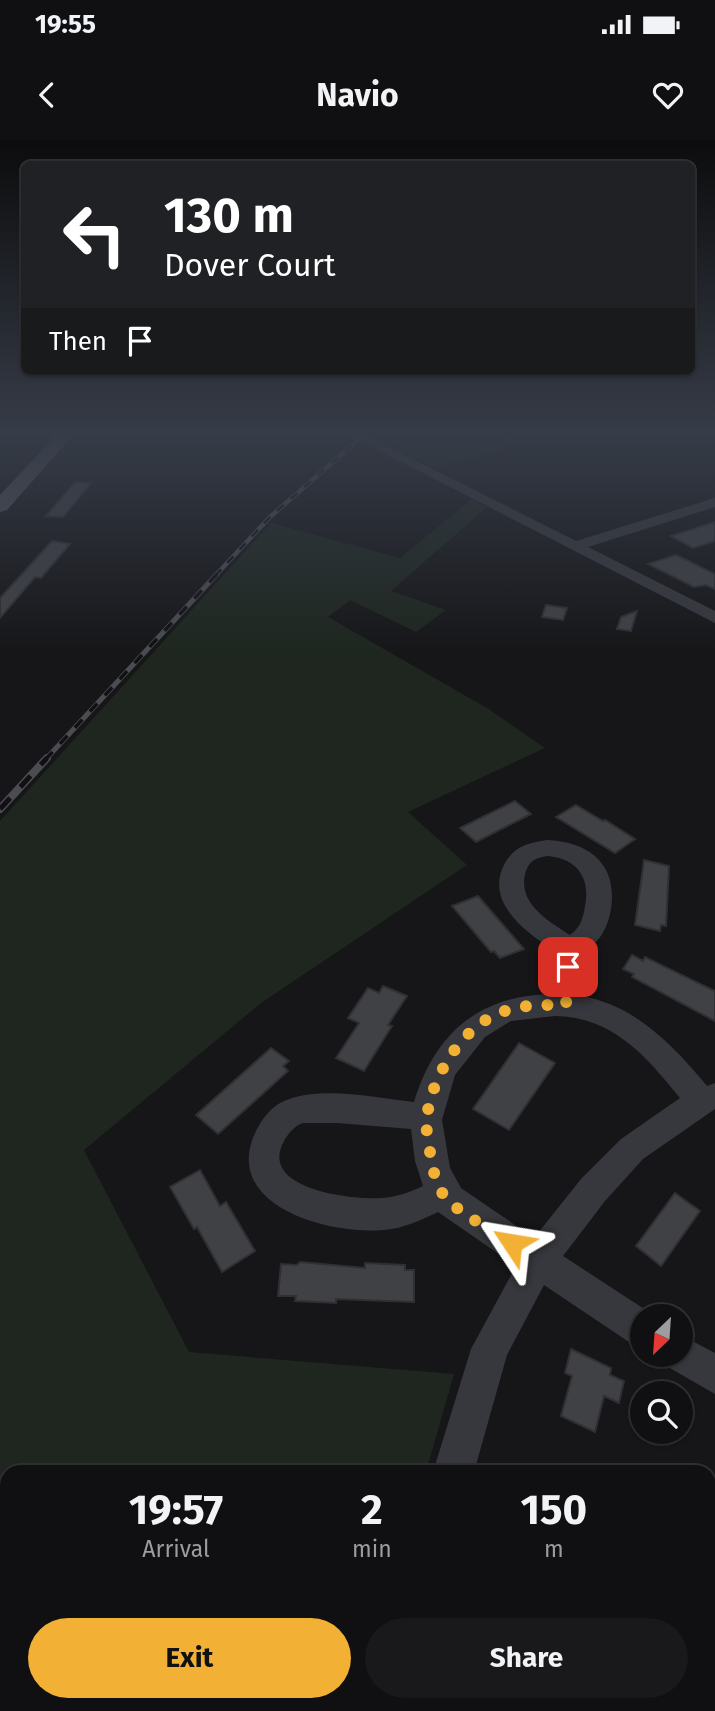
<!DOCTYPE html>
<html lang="en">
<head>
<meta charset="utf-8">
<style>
  :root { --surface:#101012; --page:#19191b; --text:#f1f3f6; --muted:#9c9d9f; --line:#303032; --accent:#f2b134 }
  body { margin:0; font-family:"Fira Sans",sans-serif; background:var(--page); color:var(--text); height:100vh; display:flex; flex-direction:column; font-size:26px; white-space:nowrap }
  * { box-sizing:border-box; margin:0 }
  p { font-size:23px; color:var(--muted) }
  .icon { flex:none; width:38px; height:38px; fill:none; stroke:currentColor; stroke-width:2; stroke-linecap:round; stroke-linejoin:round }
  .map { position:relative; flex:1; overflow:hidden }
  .details { position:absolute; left:0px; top:1325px; width:716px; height:247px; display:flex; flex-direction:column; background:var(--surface); border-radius:21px 21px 0 0; box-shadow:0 2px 5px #0004,0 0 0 2px var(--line) }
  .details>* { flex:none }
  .top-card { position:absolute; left:21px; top:21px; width:674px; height:214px; border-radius:10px; box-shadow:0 2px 5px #0004,0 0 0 2px var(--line); background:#202124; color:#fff; overflow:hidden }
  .needle { width:46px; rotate:205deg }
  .tools { position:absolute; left:630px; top:1164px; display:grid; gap:14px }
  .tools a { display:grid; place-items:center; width:63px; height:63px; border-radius:50%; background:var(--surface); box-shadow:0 2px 5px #0004,0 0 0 2px var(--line); font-size:35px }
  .pin { position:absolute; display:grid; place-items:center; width:60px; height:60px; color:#fff; margin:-30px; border-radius:14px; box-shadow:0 4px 10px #0006 }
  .me { position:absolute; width:77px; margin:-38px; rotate:303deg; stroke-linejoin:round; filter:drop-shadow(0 0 5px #0008) }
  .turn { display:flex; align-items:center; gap:24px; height:147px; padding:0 28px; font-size:32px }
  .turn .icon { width:91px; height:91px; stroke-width:2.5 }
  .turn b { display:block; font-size:49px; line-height:60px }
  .then { display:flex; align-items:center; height:66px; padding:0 28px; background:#0003; gap:14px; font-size:26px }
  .eta { display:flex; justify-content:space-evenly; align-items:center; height:119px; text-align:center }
  .eta b { font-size:42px; font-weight:700; line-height:49px }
  .button { display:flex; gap:14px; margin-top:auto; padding:14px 28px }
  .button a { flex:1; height:80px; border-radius:42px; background:var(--accent); color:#111; font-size:28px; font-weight:700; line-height:80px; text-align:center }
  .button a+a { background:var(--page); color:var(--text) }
  .status { display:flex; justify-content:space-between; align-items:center; height:49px; padding:0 35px; background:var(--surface); direction:ltr }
  .status svg { height:19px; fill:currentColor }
  header { display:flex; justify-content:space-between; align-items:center; height:91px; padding:0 28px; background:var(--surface); font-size:32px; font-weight:700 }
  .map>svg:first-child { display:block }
  .green { fill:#1e261f }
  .building { fill:#404145; stroke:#303034; stroke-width:2 }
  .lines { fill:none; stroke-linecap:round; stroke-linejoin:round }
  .minor { fill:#37383d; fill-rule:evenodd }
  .major { fill:#53555c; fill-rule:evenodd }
  .rail-far2-casing { stroke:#4a4c52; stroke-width:4.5 }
  .rail-far1-casing { stroke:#4a4c52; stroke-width:5 }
  .rail-casing { stroke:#4a4c52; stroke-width:8 }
  .rail-far2 { stroke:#111113; stroke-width:2.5; stroke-dasharray:9; stroke-linecap:butt }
  .rail-far1 { stroke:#111113; stroke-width:3.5; stroke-dasharray:11; stroke-linecap:butt }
  .rail { stroke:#111113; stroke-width:5; stroke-dasharray:15; stroke-linecap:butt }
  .route { stroke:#f2b134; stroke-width:12; stroke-dasharray:0 21.6 }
</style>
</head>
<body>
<div class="status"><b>19:55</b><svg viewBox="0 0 49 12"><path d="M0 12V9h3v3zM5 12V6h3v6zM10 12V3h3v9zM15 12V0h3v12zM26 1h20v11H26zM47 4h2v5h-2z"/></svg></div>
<header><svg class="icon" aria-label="back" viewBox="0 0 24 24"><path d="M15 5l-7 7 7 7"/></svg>Navio<svg class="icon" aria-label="heart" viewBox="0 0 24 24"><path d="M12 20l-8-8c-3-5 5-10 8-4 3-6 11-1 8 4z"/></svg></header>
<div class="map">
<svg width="715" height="1571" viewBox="0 0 715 1571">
  <rect width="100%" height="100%" fill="#161618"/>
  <path class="green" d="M373,294H552L435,328L370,296Z
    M472,359L487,367L391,451L446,470L416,492L350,460L328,477L487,568L545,608L408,672L467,725L261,863L84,1010L189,1212L454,1234L426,1332H7V1424L0,1422V681L271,383L400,418Z
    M715,1484V1571H685L687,1565L709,1564V1502Z"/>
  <path class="building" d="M75,342L91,343L63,377L46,376Z
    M715,382V401L693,408L671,396Z
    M52,401L70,404L41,438L35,437L0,478V458Z
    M676,415L715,434V449L706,445L694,447L648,424Z
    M546,465L567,468L563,480L542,477Z
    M637,471L631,491L617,489L621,477Z
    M515,661L531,674L476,702L460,688Z
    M576,665L603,681L605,680L635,699L615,713L556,677Z
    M644,720L669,726L666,786L661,785L660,791L635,785Z
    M478,756L524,809L500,818L494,811L491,812L452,766Z
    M632,815L643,821L645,817L715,851V881L632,837L634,834L623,829Z
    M383,846L407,856L388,885L392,886L364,931L336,918L359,883L348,878L368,848L379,853Z
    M519,903L555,923L509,990L473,969Z
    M271,908L289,921L283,926L288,931L218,994L196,975Z
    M200,1030L220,1066L226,1062L255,1111L222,1132L197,1087L194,1089L170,1047Z
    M675,1053L700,1071L661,1126L636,1106Z
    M300,1122L365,1128V1123L405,1125V1130H414V1162L336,1159V1163L295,1161L296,1156H278L281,1124L297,1125Z
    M571,1209L611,1228L610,1235L624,1241L619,1263L604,1256L595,1292L561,1276L572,1236L565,1233Z"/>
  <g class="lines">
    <path class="minor" d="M347,294H363L576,401L715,358V367L588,407L715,471V483Z
      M547,700C592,702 620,727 610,774C606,791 598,804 582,812L581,856C635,865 673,905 707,946L715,943V969L643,1019L605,1061L563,1116L655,1176H642V1208L629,1202L544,1145L507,1215L474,1332H433L471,1209L516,1126L438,1072C421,1080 402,1089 383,1090C328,1095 218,1065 257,989C265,974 275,963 292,958C329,947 376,958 414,962C435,893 479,855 553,854L555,811C528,794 486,764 503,727C512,707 527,703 547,700ZM547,716C576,718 591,737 585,766C583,778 581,787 570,795C547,780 516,762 526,731C530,720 536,718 547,716ZM555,876C613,877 646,916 680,958L621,999L581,1039L534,1098L461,1048L450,1028L442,980L455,935L485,897L511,881ZM303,983H337L411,989L415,1021L423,1046C410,1052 397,1057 382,1058C355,1060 257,1050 284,1001C288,994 294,986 303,983Z
      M681,1195L715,1213V1254L668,1227L662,1214H681Z
      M405,1564H453V1571H405Z"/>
    <path class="major" d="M57,294H74L7,370L0,372V355Z"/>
    <g class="rail-far2-casing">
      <path id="rail-far2" d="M215,436L270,377L365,294"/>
    </g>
    <g class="rail-far1-casing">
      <path id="rail-far1" d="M45,620L217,434"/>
    </g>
    <g class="rail-casing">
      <path id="rail" d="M0,669L47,618"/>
    </g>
    <use href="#rail-far2" class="rail-far2"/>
    <use href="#rail-far1" class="rail-far1"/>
    <use href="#rail" class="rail"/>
  </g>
  <linearGradient id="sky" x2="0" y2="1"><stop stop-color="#0c0c0d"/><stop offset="0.57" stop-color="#363c48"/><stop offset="1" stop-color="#363c48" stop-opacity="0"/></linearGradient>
  <rect width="715" height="514" fill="url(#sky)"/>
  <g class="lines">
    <path class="route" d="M512,1103C493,1090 455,1072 443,1054C436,1043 433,1030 431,1018C429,1005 425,989 427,976C433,934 462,887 502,872C523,864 545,865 566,865L568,827"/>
  </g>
</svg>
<div class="tools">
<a><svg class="needle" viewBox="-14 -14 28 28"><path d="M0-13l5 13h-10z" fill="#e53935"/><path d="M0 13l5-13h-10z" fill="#9c9d9f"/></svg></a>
<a><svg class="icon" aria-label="search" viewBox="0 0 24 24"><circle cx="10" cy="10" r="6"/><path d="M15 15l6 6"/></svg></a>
</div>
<div class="pin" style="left:568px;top:827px;background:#d93025"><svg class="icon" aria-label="arrive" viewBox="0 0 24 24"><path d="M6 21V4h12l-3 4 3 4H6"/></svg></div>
<svg class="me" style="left:512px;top:1103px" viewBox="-20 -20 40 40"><path d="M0-17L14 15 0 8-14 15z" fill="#f2b134" stroke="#fff" stroke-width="4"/></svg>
<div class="top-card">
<div class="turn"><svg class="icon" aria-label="left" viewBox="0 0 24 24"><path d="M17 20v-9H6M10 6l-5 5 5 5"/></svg><div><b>130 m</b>Dover Court</div></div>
<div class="then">Then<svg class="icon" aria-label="arrive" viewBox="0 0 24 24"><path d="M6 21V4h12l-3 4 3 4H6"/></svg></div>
</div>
<section class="details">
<div class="eta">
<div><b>19:57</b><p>Arrival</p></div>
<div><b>2</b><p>min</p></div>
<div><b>150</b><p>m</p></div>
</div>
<div class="button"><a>Exit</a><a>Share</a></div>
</section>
</div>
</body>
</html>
